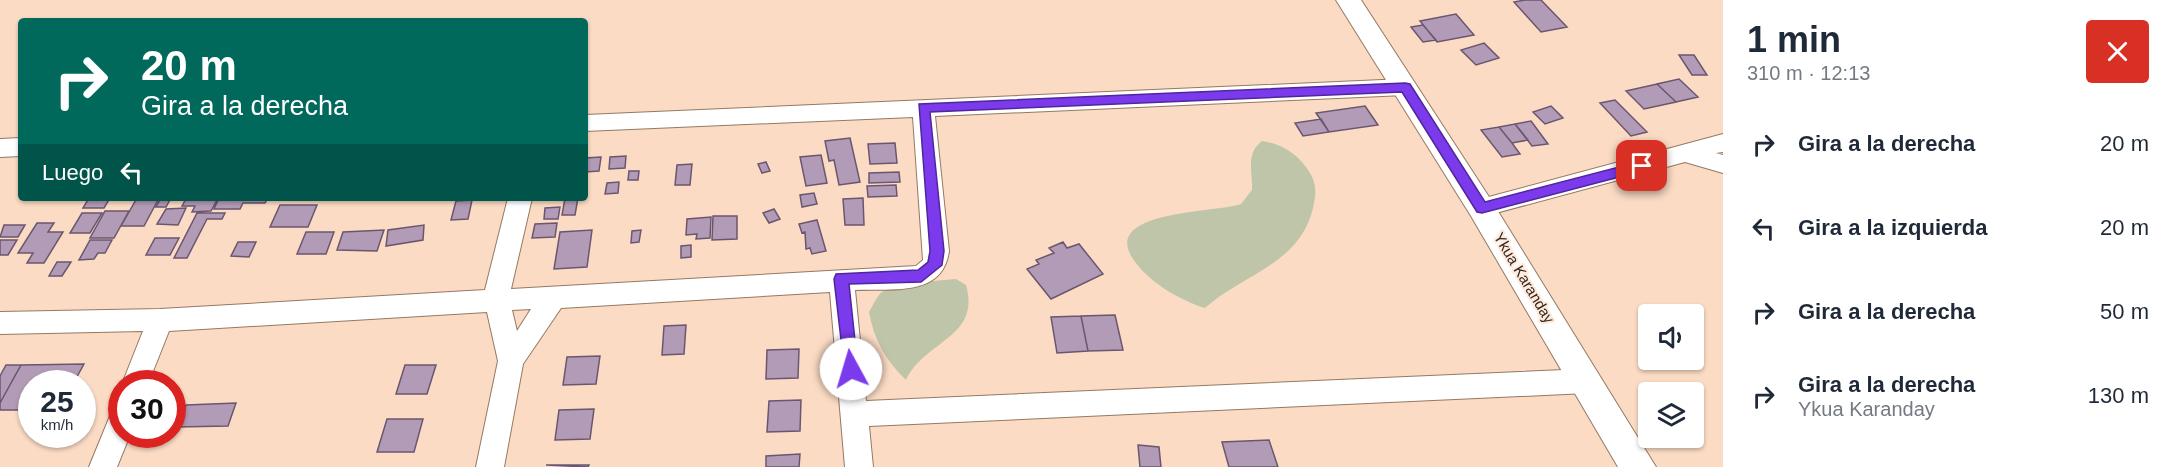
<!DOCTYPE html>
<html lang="es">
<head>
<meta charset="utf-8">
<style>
  :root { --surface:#fff; --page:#f6f6f7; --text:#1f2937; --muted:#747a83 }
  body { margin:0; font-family:Helvetica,sans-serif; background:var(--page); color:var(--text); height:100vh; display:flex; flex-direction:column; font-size:22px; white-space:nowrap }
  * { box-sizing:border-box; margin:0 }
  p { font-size:20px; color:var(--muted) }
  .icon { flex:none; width:33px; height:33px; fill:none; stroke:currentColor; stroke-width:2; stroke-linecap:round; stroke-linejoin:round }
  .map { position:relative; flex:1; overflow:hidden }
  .side { display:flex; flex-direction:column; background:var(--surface); width:450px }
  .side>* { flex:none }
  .top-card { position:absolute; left:18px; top:18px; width:570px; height:183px; border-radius:6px; box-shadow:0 2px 4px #0004; background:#00695c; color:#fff; overflow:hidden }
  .fabs { position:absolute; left:1638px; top:304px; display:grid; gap:12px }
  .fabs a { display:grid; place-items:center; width:66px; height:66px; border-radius:6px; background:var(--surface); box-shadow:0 2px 4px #0004; font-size:30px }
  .speed { position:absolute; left:18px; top:370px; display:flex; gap:12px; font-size:30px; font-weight:700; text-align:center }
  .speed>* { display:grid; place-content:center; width:78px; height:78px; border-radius:50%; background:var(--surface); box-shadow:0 2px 4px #0004; line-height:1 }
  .speed small { font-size:15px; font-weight:400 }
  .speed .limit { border:9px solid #d22; background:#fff; color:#111 }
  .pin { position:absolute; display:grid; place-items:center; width:51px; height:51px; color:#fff; margin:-26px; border-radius:12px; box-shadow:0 3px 9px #0006 }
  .me { position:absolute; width:66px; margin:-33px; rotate:354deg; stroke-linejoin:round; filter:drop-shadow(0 0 4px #0008) }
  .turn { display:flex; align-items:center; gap:21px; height:126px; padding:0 24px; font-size:27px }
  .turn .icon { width:78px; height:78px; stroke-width:2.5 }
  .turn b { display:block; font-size:42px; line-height:51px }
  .then { display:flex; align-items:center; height:57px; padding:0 24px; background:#0003; gap:12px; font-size:22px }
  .round { display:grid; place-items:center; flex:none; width:63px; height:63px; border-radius:6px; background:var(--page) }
  .overview { display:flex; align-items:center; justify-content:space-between; height:102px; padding:0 24px }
  h1 { font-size:36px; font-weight:800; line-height:45px }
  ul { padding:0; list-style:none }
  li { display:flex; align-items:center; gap:18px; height:84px; padding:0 24px }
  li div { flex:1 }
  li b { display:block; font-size:22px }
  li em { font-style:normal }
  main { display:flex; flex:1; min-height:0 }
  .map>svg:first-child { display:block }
  .green { fill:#bec5a9 }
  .building { fill:#b29bb6; stroke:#6b566f; stroke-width:1.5 }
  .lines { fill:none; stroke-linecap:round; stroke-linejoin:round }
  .minor-casing { stroke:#957963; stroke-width:2 }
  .tertiary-casing { stroke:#957963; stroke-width:2 }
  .minor { fill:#fff; fill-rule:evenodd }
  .tertiary { fill:#fff; fill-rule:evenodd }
  .route { fill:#7c3aed; stroke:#51269a; stroke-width:1.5 }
  .labels { text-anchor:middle; stroke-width:4.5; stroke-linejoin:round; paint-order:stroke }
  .street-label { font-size:15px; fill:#32261d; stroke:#ffebdd }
</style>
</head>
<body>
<main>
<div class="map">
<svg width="1723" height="467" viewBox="0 0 1723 467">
  <rect width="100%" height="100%" fill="#fbdbc4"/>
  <path class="green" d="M1262,141C1283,144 1299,155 1310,173C1317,185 1316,195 1313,208C1300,264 1243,274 1205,308C1180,300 1152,284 1136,263C1094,210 1216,213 1241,204L1252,190C1253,172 1245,154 1262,141Z
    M956,279L966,285C981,338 925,340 906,380C886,361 874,340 869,312C873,306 876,297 882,292C894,282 939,281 956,279Z"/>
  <path class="building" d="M1525,0H1541L1567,27L1541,32L1514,2Z
    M1456,14L1474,35L1437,42L1420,21Z
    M1423,25L1436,40L1423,42L1411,27Z
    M1484,43L1499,58L1476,65L1461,50Z
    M1679,55H1694L1707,75H1692Z
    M1679,79L1698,97L1676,102L1657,84Z
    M1657,84L1676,102L1644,109L1626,91Z
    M1615,100L1647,132L1631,136L1600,103Z
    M1365,106L1378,125L1329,132L1316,113Z
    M1551,106L1563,118L1545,124L1533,112Z
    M1321,119L1329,132L1303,136L1295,123Z
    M1531,121L1548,144L1532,146L1515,124Z
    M1515,124L1528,140L1512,143L1499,127Z
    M1499,127L1512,143L1520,154L1502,157L1481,130Z
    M850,138L860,182L839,185L834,160L829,161L825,141Z
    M895,143L897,163L870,164L868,144Z
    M821,155L827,183L806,186L800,157Z
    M626,156L625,168L609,169L610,157Z
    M601,157L599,171L585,172V158Z
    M766,162L770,171L762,173L758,164Z
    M692,164L690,185H675L677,165Z
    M629,171H639L638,180H628Z
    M899,172L900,182L869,183V173Z
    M619,182L618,193L605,194L607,183Z
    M896,185L897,196L868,197L867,186Z
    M814,193L817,204L802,207L800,195Z
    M89,198H110L104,208H83Z
    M137,198H159L144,226H121Z
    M161,198H171L166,207H156Z
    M218,198L211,211L192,212L195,206H182L186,199Z
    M219,198H268L265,203H243L240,209H214Z
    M565,198H578L575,215H562Z
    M863,198L864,225H845L843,199Z
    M472,200L468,219L451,220L456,201Z
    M280,205H317L308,227H270Z
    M560,207L558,219H544L545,208Z
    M186,208L178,225L157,224L166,209Z
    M774,209L780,219L769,223L763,213Z
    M105,211H129L114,238H90Z
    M82,213H102L90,233H70Z
    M197,213H225L222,219H207L187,258H174Z
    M713,216H737V239L712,240Z
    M711,217L710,238L696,239L697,234L686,235L687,219Z
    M817,220L826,251L812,254L810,248L806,249L805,232L802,233L799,224Z
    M37,223H54L48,232H63L44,263H27L33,253H18Z
    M557,223L555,237L532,238L535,224Z
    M4,225H25L18,237H0Z
    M424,225L423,240L386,246L388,230Z
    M384,230L377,251L337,250L343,232Z
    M592,230L587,267L554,269L560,232Z
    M641,230L639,242L631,243L632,231Z
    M306,232H334L326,254H297Z
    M155,238H179L170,255H146Z
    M0,240H17L8,255H0Z
    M90,240H112L105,253H98L94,259L79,260Z
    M238,242H256L249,257L231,256Z
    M1063,242L1067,248L1079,244L1103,274L1051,299L1027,269L1039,264L1036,260L1054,253L1049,248Z
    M691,245V257L681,258V246Z
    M57,262H71L62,276H49Z
    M1115,315L1123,350L1088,351L1081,316Z
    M1081,316L1088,351L1057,353L1051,317Z
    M686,325L684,354L662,355L664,326Z
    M799,349L798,378L766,379L767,350Z
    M600,356L596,384L563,385L567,357Z
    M84,364L73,384H32V410H0V403L21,365Z
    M6,365H21L0,403V376Z
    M405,365H436L427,394H396Z
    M801,400L800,431L767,432L769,401Z
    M236,403L228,426L177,427L186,405Z
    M594,409L590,439L555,440L559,410Z
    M387,419H423L414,452H377Z
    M1269,440L1278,467H1229L1222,442Z
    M1138,445L1159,447L1161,467H1140Z
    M800,454L799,467H766V456Z
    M546,465H589L588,467Z"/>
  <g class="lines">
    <g class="minor-casing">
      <path id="minor" d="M1405,79L1413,81L1416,87L1413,93L1405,95L935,116L949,251C943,298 891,288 855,290L866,401L1587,369L1596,372L1600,381L1596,390L1587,393L869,426L873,467H845L830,292L561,308L523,364L504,467H476L498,361L487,312L169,331L148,384H122L143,331L0,334V312L160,309L485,290L508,198H532L511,289L916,266L923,260L913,117L585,131V115ZM531,309L517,331L512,310Z
        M1723,134V152L1716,153L1723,155V173L1685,162L1481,217L1473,215L1469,208L1473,201L1481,199Z
        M21,138V156L0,157V139Z
        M122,407V435H130L117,467H89L112,411Z"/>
    </g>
    <g class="tertiary-casing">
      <path id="tertiary" d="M1336,0H1361L1491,200L1656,467H1618L1471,216Z"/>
    </g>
    <use href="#minor" class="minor"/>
    <use href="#tertiary" class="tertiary"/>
  </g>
  <path class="route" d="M1405,83L1410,84L1485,202L1642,161L1649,166L1642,171L1482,213L1477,212L1402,92L930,112L944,251L942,265L921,282L849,284L858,369L856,374H845L834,279L836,274L918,270L928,262L930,251L919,104Z"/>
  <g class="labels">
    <g class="street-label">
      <text transform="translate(1524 278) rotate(59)" y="5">Ykua Karanday</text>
    </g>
  </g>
</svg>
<div class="fabs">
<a><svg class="icon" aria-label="sound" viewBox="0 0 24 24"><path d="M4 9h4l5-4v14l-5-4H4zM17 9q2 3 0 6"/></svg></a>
<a><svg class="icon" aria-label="layers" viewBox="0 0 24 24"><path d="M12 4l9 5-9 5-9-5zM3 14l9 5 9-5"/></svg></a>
</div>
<div class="speed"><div>25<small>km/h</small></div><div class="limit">30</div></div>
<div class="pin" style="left:1642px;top:166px;background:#d93025"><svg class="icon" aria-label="arrive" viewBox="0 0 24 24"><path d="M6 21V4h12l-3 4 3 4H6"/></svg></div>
<svg class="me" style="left:851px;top:369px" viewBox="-20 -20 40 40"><circle r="19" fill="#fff"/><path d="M0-13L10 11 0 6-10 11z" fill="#7c3aed"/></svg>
<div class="top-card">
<div class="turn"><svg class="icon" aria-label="right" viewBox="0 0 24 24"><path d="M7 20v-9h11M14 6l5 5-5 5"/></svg><div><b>20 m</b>Gira a la derecha</div></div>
<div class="then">Luego<svg class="icon" aria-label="left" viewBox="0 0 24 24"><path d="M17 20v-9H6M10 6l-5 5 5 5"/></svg></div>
</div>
</div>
<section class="side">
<div class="overview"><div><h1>1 min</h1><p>310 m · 12:13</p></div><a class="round" style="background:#d93025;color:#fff"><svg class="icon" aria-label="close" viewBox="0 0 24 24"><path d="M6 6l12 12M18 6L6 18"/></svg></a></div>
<ul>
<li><svg class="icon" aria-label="right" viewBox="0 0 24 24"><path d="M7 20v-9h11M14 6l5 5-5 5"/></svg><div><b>Gira a la derecha</b></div><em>20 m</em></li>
<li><svg class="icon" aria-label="left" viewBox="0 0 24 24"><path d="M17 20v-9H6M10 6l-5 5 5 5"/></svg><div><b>Gira a la izquierda</b></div><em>20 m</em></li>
<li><svg class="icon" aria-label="right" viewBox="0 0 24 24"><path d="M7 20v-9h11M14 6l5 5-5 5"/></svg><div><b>Gira a la derecha</b></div><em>50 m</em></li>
<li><svg class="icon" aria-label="right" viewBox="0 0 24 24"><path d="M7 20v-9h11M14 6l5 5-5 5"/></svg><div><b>Gira a la derecha</b><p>Ykua Karanday</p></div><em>130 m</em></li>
</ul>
</section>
</main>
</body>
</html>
